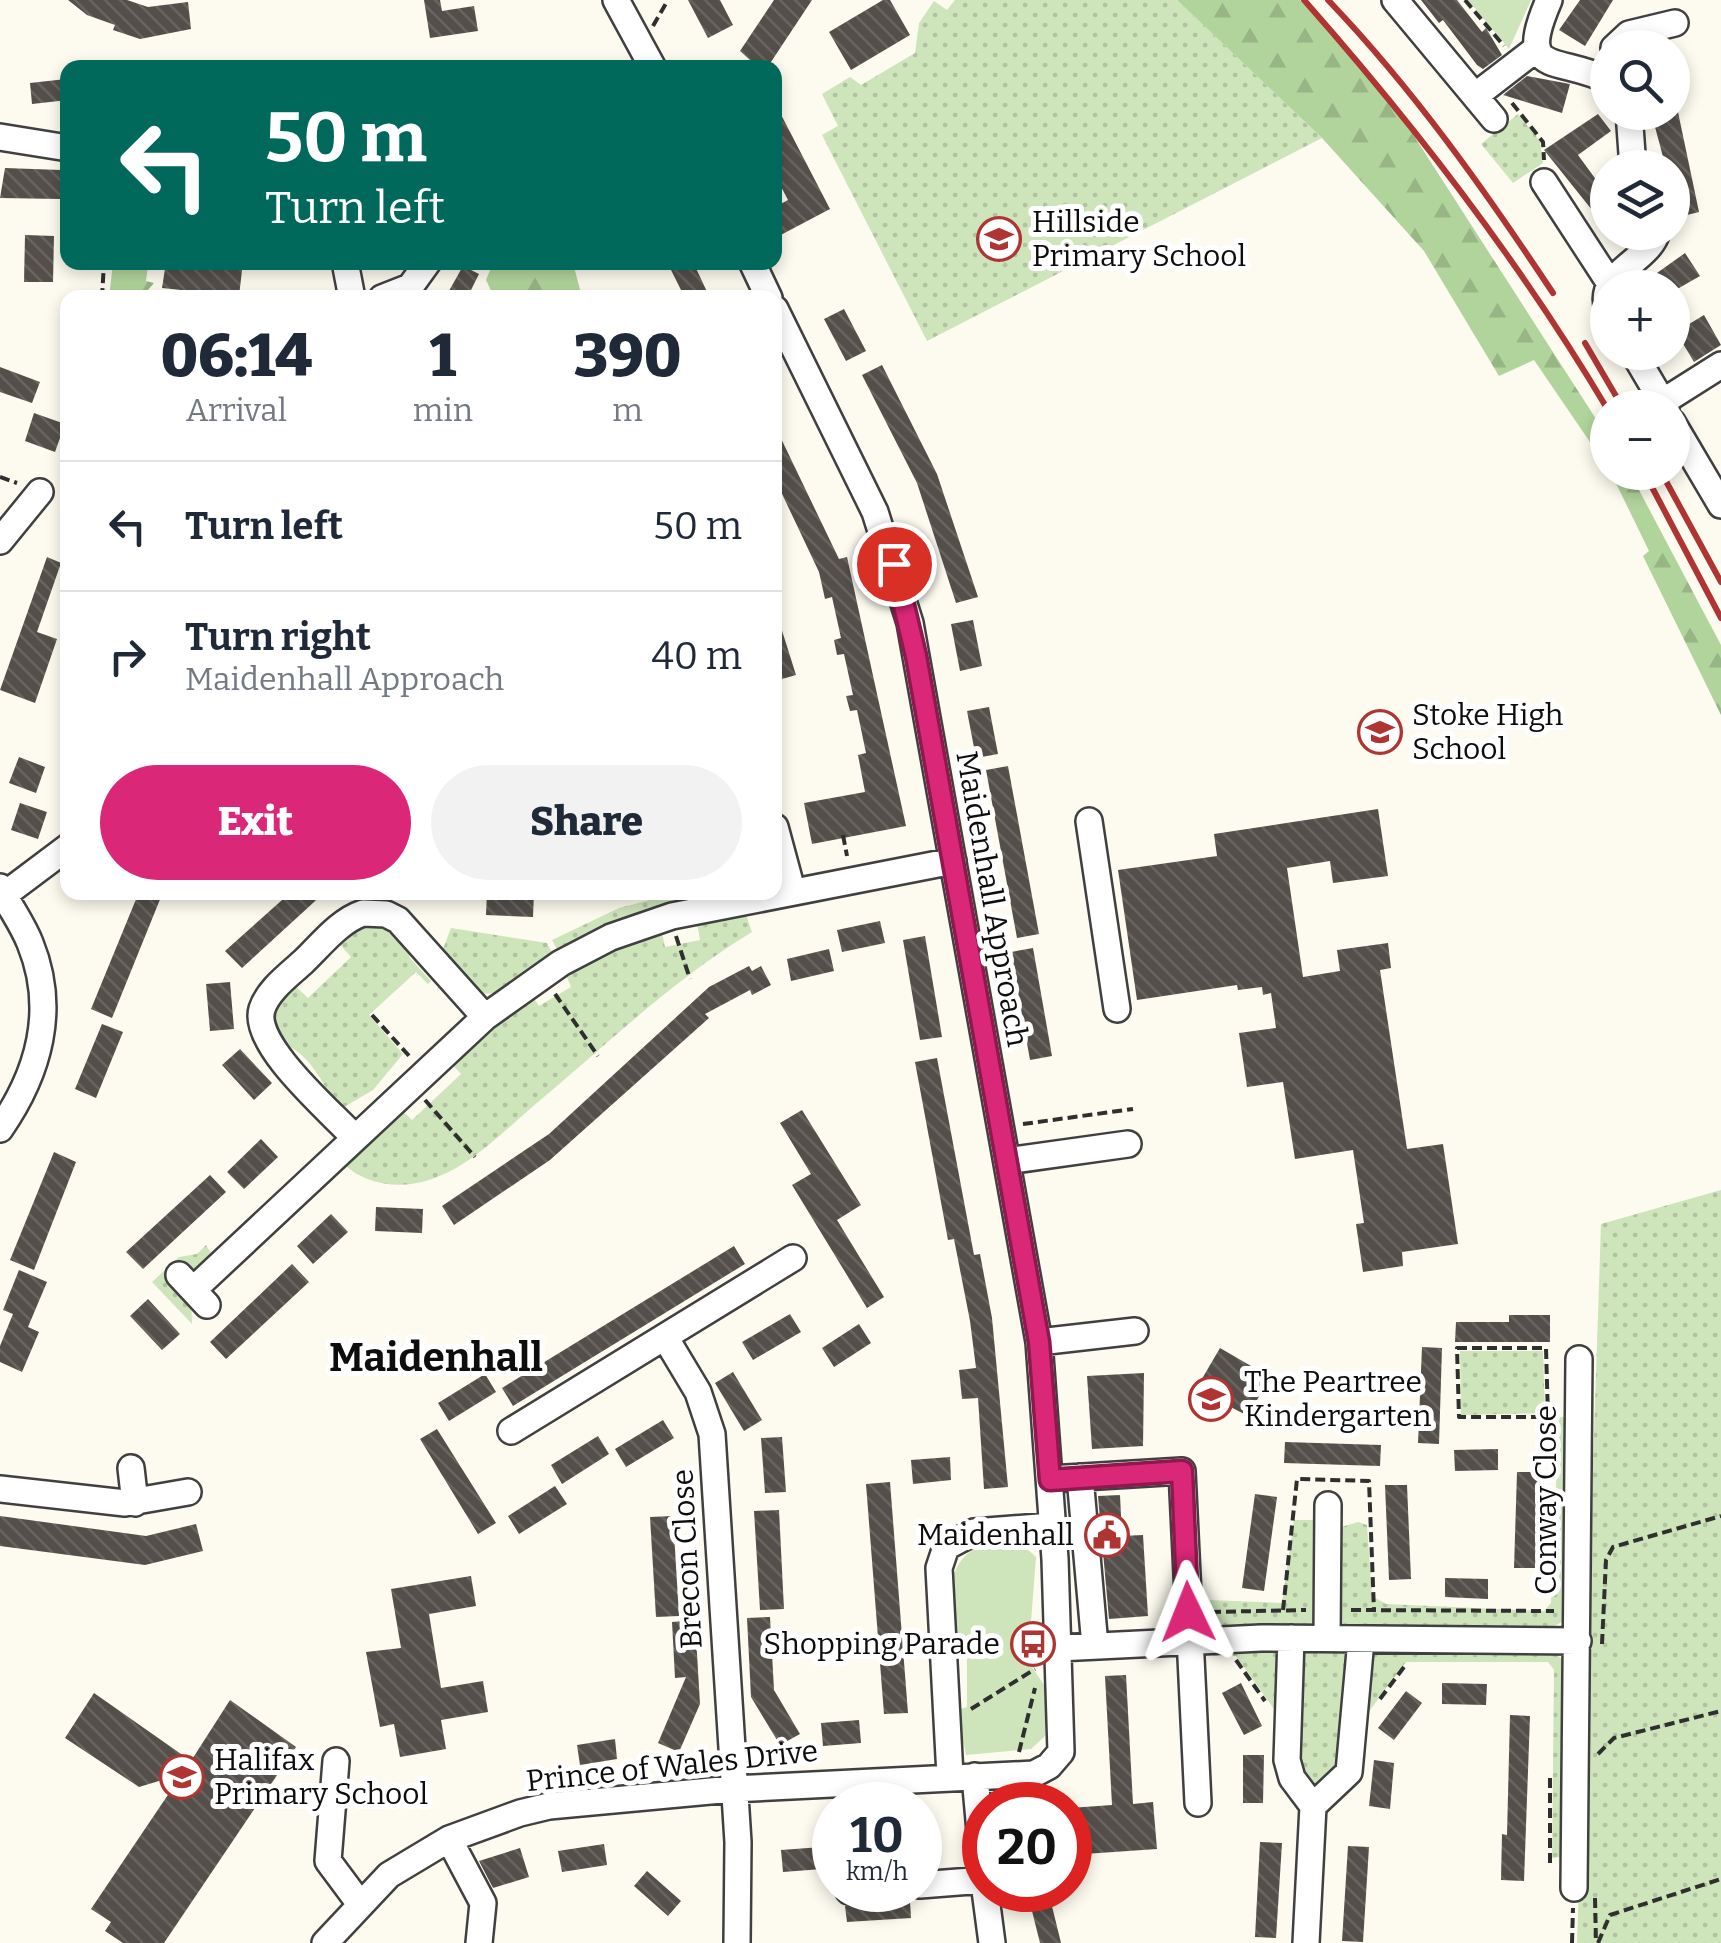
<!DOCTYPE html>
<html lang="en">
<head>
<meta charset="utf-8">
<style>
  :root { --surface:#fff; --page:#f2f2f3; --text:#1f2937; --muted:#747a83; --line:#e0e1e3; --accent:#db2777 }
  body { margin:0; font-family:Bitter,serif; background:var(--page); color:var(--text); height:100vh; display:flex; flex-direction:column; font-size:38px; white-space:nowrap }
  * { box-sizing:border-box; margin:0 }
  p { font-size:32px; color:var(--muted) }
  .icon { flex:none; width:55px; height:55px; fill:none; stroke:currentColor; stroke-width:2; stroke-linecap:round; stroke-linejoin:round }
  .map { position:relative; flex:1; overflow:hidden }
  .drawer { position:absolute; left:60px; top:290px; width:722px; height:610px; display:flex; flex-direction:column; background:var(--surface); border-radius:20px; box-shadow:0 5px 15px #0003 }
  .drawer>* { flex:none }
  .hud { position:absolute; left:60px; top:60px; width:722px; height:210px; border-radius:20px; box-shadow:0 5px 15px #0003; background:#00695c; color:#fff; overflow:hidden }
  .fabs { position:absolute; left:1590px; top:30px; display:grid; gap:20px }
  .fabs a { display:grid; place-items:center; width:100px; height:100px; border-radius:50%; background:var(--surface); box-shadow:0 5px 15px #0003; font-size:50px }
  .speed { position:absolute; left:812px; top:1782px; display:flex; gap:20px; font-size:50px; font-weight:700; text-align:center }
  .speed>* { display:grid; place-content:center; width:130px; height:130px; border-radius:50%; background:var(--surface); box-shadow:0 5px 15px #0003; line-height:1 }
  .speed small { font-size:25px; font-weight:400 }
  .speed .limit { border:15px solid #d22; background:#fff; color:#111 }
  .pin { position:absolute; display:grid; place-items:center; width:85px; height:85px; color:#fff; margin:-42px; border:5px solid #fff; border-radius:50%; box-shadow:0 2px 10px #0007 }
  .me { position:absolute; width:110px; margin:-55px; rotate:358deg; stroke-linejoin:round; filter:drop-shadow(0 0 8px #0008) }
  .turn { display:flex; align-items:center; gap:35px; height:210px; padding:0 40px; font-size:45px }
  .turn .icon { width:130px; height:130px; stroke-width:2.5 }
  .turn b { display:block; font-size:70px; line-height:85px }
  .eta { display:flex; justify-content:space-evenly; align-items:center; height:170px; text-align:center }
  .eta b { font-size:60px; font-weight:800; line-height:70px }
  .button { display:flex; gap:20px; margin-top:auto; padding:20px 40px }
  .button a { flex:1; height:115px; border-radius:60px; background:var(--accent); color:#fff; font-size:40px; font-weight:800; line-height:115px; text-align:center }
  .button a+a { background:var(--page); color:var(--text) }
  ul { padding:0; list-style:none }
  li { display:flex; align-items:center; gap:30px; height:130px; padding:0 40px; border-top:2px solid var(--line) }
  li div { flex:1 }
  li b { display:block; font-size:38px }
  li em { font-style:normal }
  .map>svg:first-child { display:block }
  .grass { fill:url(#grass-dots) }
  .forest { fill:url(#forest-firs) }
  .park { fill:#cee4bb }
  .building { fill:url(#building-back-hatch) }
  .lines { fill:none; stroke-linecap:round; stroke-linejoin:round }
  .minor-casing { stroke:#404040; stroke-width:30 }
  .path { stroke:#2f2f2f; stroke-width:4; stroke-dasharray:10 5; stroke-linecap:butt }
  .minor { stroke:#fff; stroke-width:25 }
  .rail { stroke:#af3533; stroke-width:6 }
  .route-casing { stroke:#8e194d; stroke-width:25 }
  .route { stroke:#db2777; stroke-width:18 }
  .labels { text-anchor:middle; stroke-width:10; stroke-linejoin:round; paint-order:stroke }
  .poi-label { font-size:30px; fill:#0d0d0d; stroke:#fff; text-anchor:start }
  .street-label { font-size:30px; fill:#0d0d0d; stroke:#fff }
  .district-label { font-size:40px; font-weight:bold; fill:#0d0d0d; stroke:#fff }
</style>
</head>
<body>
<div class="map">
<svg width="1721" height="1943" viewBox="0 0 1721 1943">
  <defs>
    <pattern id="grass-dots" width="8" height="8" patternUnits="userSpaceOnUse" patternTransform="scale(2.5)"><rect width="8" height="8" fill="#cee4bb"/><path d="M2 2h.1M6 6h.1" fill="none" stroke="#b0c2a0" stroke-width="1.8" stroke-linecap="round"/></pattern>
    <pattern id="forest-firs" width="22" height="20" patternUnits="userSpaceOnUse" patternTransform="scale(2.5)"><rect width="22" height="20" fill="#b1d49c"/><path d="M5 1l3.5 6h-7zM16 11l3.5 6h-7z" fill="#97b585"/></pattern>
    <pattern id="building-back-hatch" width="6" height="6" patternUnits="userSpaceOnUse" patternTransform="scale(2.5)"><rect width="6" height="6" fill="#544f4a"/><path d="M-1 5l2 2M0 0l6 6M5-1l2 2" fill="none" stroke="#686460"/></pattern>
  </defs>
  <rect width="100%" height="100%" fill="#fdfbef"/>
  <path class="grass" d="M955,0H1177L1322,138L927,341L822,135L838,126L822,94L850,77L861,85L915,53L919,23L934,1L947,10Z
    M1518,114L1540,141L1543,163L1513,183L1481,144Z
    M677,893H691L697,903L559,953L552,940L619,908Z
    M744,909L752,932C672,980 602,1049 531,1108C502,1133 469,1167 432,1179C401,1190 364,1186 341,1161L401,1109L412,1120L461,1074L451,1063L531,994L539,1006L571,987L564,970L661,929L665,947L700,940L697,923Z
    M382,923L409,942V957L431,981L428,984L416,972L369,1015L403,1054L373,1090L339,1110C322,1084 311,1050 275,1041L270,1015L291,982L308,998L351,957L335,939L354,926Z
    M451,928L547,943L554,956L497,993L478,994L440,957Z
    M1721,1190V1943H1577L1601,1224Z
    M206,1245L214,1258L190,1273L192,1324L152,1282L179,1257L197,1254Z
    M1460,1351H1543L1545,1413L1461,1415Z
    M1576,1416L1567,1619L1546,1631L1341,1625L1335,1615L1338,1528L1358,1522L1367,1525L1372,1596L1386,1604L1544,1611L1551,1603L1559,1417Z
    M1294,1520H1313C1329,1542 1325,1604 1311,1626L1208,1629V1600L1282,1603Z
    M1272,1647L1278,1655L1279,1716L1236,1656H1200V1649Z
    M1343,1647L1349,1669L1339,1768L1319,1788L1305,1781C1290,1747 1293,1685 1303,1651Z
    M1551,1648L1569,1667L1567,1856L1552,1858L1554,1670L1548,1662H1406L1367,1714L1374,1656L1378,1649Z"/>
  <path class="forest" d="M1177,0H1300L1387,94L1607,436V467L1534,360L1499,376L1424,251L1322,138Z
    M113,263H156L148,266L146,281L154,283L142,297H109Z
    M493,263H573L582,297H494L486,280Z
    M1611,473H1630L1721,645V715L1643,556L1649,551Z"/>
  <path class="park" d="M1468,0H1531L1509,49Z
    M985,1543L1026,1548L1036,1557L1028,1661L1046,1688L1045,1736L1031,1749L966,1755L957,1710L967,1707V1655L952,1653C951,1609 938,1563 985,1543Z"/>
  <path class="building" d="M68,0H127L148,7L188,2L191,29L140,39L113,30L115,25L87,15Z
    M424,0H440L442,11L474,6L478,31L430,38Z
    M688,0H720L733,25L708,38Z
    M774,0H812L767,68H759L740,51Z
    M883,0H890L910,35L851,70L829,32Z
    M1421,0H1457L1482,32L1486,28L1502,55L1483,69L1477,65L1443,20L1439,23Z
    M1580,0H1613L1585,46L1559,30Z
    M1527,76L1570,84L1562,113L1503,95Z
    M66,79L68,100L32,104L30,83Z
    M775,103L830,209L775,238V207L788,200L775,175Z
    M1651,112H1678L1699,212L1675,218L1672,168H1666Z
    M1598,114L1611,131L1578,155L1608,196V230L1544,150Z
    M5,168L61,170L60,199L0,198Z
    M25,235L54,236L53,282H24Z
    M1685,253L1700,276L1679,288H1636Z
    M166,262H243L239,296L162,288Z
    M667,262H693L710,298H685Z
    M463,266L479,274L467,298H445Z
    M844,309L866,351L846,361L824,319Z
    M1704,315L1721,345L1694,362L1676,332Z
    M882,365L937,474L978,597L956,603L917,483L862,375Z
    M0,367L40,382L32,403L0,392Z
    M34,413L65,424L55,452L25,441Z
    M775,426L839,559L847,557L906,826L812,844L804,803L865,792L858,755L866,753L857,710L850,711L846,696L853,695L844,654L837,655L834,640L841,638L832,597L825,599L819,572L775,479Z
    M47,557L61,563L37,632L57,639L35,703L0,690Z
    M973,620L982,666L960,671L951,624Z
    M775,621H779L796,675L775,681Z
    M989,707L998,754L976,758L967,711Z
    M19,757L45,767L36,793L9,783Z
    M1008,766L1039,934L1017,938L986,770Z
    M20,803L47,812L38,839L11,830Z
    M1378,809L1388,876L1333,883L1330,861L1287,868L1303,977L1340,971L1337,950L1388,943L1391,968L1380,970L1407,1149L1443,1144L1458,1244L1402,1252L1403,1266L1363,1272L1356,1224L1364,1223L1353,1150L1295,1159L1283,1082L1247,1087L1239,1033L1276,1028L1271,993L1263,995L1262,987L1238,990L1237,985L1137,1000L1118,870L1217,856L1214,834Z
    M139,892H163L112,1018L91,1009Z
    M291,892H325L242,968L225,951Z
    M487,892H534L533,917L486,915Z
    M880,921L885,943L842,952L837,930Z
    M925,936L942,1037L920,1040L903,940Z
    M1033,948L1052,1056L1030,1060L1011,952Z
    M829,949L834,971L791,981L787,959Z
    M749,966L752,971L761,966L771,985L752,995L750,990L705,1014L709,1018L550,1160L454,1225L442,1206L549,1134L709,987Z
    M230,982L234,1029L210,1031L206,984Z
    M102,1024L123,1032L96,1098L75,1089Z
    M240,1049L272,1083L254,1100L222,1065Z
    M937,1058L974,1255L980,1254L992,1318L1008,1487L984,1489L978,1398L962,1399L959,1370L976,1368L970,1321L954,1239L948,1240L915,1062Z
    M802,1110L861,1205L837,1220L884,1297L867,1308L792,1185L811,1174L780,1123Z
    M261,1139L278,1157L244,1189L227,1172Z
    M54,1152L76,1162L34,1270L10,1260Z
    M210,1175L226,1192L143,1269L126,1252Z
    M376,1207L423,1209L422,1233L375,1231Z
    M331,1214L348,1232L313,1264L297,1246Z
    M734,1246L745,1264L513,1406L502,1388Z
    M292,1264L309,1282L226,1359L210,1342Z
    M19,1270L47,1282L28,1327L39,1332L22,1372L0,1362V1346L13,1314L3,1310Z
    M148,1299L180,1334L162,1350L130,1316Z
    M790,1314L801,1332L753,1360L742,1342Z
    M1509,1315H1550V1342H1455L1456,1322H1509Z
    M859,1324L871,1343L834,1367L822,1348Z
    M1422,1347L1442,1348L1439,1444L1418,1443Z
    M1220,1348L1270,1377L1248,1416L1196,1389Z
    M733,1372L762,1420L744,1431L715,1383Z
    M1144,1373L1143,1446L1092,1449L1087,1376Z
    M485,1374L496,1392L449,1421L438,1403Z
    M663,1420L674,1438L626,1467L615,1449Z
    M437,1429L496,1523L478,1534L420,1439Z
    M598,1436L609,1454L562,1484L551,1465Z
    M782,1437L786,1492L765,1493L761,1438Z
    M1285,1442L1381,1445L1380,1466L1284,1463Z
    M1498,1449V1470L1455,1471L1454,1450Z
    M950,1457L951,1480L913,1484L911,1460Z
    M1517,1472H1538L1535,1568H1514Z
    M890,1482L908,1713L884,1714L866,1484Z
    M1385,1485H1407L1411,1579L1389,1580Z
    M555,1486L567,1504L519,1534L508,1516Z
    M1255,1494L1277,1497L1264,1591L1242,1588Z
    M1120,1495L1122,1536L1143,1535L1148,1616L1109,1619L1098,1496Z
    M779,1510L784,1609L760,1610L754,1511Z
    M0,1516L146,1536L196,1524L203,1551L145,1565L0,1546Z
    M673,1516L679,1616L656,1617L650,1517Z
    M471,1576L476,1606L429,1614L441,1688L483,1681L488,1712L441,1720L446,1749L400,1757L394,1724L380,1727L366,1652L401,1648L391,1589Z
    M1445,1578L1488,1579V1599L1445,1597Z
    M770,1617L774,1690L800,1734L780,1745L751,1697L747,1618Z
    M695,1620L700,1704L679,1752L658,1743L686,1677L675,1678L672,1622Z
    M1126,1675L1133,1804L1153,1802L1157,1849L1070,1855V1808L1112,1805L1105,1676Z
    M1241,1683L1262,1726L1244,1735L1222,1693Z
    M1442,1683L1487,1684L1486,1705L1442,1704Z
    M1406,1691L1422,1703L1394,1740L1378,1728Z
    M94,1693L191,1761L230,1700L296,1747L164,1943H123L105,1931L111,1922L91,1909L182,1774L139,1787L65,1738Z
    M1510,1715L1530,1716L1524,1881L1501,1880L1502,1834L1507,1835Z
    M859,1720L861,1743L823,1746L821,1723Z
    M615,1739L617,1759L580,1765L577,1745Z
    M1243,1755H1264L1263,1803H1243Z
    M1374,1760L1394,1763L1390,1809L1369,1806Z
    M1260,1842L1282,1843L1276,1938L1255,1937Z
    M604,1844L607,1865L562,1872L558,1851Z
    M835,1846V1868L783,1872L781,1850Z
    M1348,1846L1369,1847L1363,1942L1342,1941Z
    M520,1848L529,1877L493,1888L479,1861Z
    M647,1871L681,1901L668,1916L634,1886Z
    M910,1901L911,1918L847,1922L845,1906Z
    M1051,1902L1061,1943H1040L1031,1907Z"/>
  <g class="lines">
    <g class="minor-casing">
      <path id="minor" d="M616,0L653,68
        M1395,0L1494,119
        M1549,0C1516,77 1554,55 1608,80
        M1614,48L1629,34L1675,23
        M1475,96L1536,49
        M1629,112L1633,168
        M0,137L68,148
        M1544,182L1609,282
        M345,262L352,298
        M752,262L769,298
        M382,298L410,287L428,262
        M1608,309C1596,273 1649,262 1657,232
        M1633,352L1666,408
        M1653,408L1721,365
        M1672,422L1721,505
        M0,541L40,492
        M1089,821L1117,1009
        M775,827L792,890
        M0,887C9,906 22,923 30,943C57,1009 39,1073 0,1129
        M4,895L68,847
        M354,1137C330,1111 251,1044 262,1009C268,990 289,975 303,962C321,945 339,921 363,913L386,914L398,920L485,1017
        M1007,1161L1128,1144
        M179,1275L207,1305
        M193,1290L485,1017L561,963L611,937L672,916L953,861
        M665,1337L698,1392L712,1434L738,1842L737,1943
        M1039,1342L1135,1331
        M511,1431L793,1258
        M131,1468L135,1503
        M1080,1477L1095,1646
        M1050,1479L1182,1471L1198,1803
        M0,1489L125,1503L188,1492
        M1291,1638L1287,1760L1292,1778L1313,1806L1349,1772L1361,1640
        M1327,1638L1328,1505
        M1058,1648L1261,1638L1578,1641
        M336,1761L328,1861L360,1904
        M950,1776L939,1568L946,1547L974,1532L1052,1526
        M975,1776L985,1887
        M449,1839L483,1903L479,1943
        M920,1885L984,1880
        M1574,1888L1579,1359
        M985,1890L992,1943
        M849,1891L864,1890
        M325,1943L389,1875L449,1839L520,1813L549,1806L732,1789L1034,1774L1049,1766L1061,1752L1055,1559L1039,1342L910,623L875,512L775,309
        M1306,1943L1313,1806"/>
    </g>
    <path class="path" d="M1465,0L1504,46
      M653,26L668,0
      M1512,103L1543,142L1544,160
      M102,298L104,262
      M0,477L17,483
      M843,835L847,856
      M676,936L690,979
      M555,994L598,1056
      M372,1015L411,1058
      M425,1100L475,1157
      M1023,1124L1133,1109
      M1457,1348H1546L1548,1417H1459Z
      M1283,1610L1297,1479L1369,1481L1374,1611
      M1351,1610L1554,1611
      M1211,1612L1306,1610
      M1602,1644L1606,1560L1613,1547L1721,1516
      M1236,1660L1265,1701
      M1380,1699L1407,1663
      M971,1709L1035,1669
      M1019,1752L1035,1688
      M1598,1754L1614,1738L1721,1711
      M1550,1863V1778
      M1595,1898L1596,1943
      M1572,1943L1573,1908
      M1598,1943L1610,1915L1721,1879"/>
    <use href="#minor" class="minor"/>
    <path class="rail" d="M1304,0C1418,129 1520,262 1608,410
      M1328,0C1414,90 1484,189 1553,293
      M1585,343L1623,408
      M1644,472L1721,618
      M1661,472L1721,582"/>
  </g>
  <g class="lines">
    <g class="route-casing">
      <path id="route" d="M894,564L916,656L1039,1342L1050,1480L1182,1471L1188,1612"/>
    </g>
    <use href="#route" class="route"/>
  </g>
  <defs>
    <g id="school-ring" transform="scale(2.25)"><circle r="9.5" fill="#fff" stroke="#af3533" stroke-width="1.5"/><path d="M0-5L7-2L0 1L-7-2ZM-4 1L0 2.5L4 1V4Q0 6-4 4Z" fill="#af3533"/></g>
    <g id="civic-ring" transform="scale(2.25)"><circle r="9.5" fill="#fff" stroke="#af3533" stroke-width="1.5"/><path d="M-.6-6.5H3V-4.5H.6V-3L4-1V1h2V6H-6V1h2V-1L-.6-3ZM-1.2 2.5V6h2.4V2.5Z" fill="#af3533"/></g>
    <g id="bus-ring" transform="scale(2.25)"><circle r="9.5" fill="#fff" stroke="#af3533" stroke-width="1.5"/><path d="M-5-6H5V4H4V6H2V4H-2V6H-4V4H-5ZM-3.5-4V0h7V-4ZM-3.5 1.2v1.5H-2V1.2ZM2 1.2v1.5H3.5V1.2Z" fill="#af3533"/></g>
  </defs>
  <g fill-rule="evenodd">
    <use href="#school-ring" x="999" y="239"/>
    <use href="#school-ring" x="1380" y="732"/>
    <use href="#school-ring" x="1211" y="1399"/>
    <use href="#civic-ring" x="1107" y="1535"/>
    <use href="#bus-ring" x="1033" y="1644"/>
    <use href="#school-ring" x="182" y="1777"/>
  </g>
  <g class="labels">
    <g class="poi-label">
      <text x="1032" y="232">Hillside<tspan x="1032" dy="34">Primary School</tspan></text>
      <text x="1412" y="725">Stoke High<tspan x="1412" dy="34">School</tspan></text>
      <text x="1244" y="1392">The Peartree<tspan x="1244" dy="34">Kindergarten</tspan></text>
      <text x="1074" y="1545" text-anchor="end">Maidenhall</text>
      <text x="1000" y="1654" text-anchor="end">Shopping Parade</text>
      <text x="214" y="1770">Halifax<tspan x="214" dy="34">Primary School</tspan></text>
    </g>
    <g class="street-label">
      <text transform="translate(992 899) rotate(80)" y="10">Maidenhall Approach</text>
      <text transform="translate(1546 1500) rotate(-90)" y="10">Conway Close</text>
      <text transform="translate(687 1559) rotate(-93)" y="10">Brecon Close</text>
      <text transform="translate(672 1766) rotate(-6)" y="10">Prince of Wales Drive</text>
    </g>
    <g class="district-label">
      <text x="436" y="1371">Maidenhall</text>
    </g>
  </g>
</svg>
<div class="fabs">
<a><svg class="icon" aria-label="search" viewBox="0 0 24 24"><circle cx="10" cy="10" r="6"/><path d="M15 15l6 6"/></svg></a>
<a><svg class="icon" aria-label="layers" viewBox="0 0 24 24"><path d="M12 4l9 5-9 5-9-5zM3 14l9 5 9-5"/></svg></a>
<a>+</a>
<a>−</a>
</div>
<div class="speed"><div>10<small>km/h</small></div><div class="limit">20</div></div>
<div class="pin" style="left:894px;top:564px;background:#d93025"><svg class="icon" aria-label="arrive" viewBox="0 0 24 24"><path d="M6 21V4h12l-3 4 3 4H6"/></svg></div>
<svg class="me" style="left:1188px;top:1612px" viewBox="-20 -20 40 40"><path d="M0-17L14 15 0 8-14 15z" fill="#db2777" stroke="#fff" stroke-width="4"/></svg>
<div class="hud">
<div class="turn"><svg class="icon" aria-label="left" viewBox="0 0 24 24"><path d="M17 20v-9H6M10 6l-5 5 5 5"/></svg><div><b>50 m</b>Turn left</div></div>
</div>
<section class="drawer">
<div class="eta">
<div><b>06:14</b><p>Arrival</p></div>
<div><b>1</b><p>min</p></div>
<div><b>390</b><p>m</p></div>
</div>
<ul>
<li><svg class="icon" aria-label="left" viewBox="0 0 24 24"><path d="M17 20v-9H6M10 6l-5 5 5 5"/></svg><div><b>Turn left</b></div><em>50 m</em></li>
<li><svg class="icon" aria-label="right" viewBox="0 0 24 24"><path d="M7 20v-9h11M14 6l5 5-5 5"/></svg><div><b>Turn right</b><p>Maidenhall Approach</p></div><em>40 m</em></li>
</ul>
<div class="button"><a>Exit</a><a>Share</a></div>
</section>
</div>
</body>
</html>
